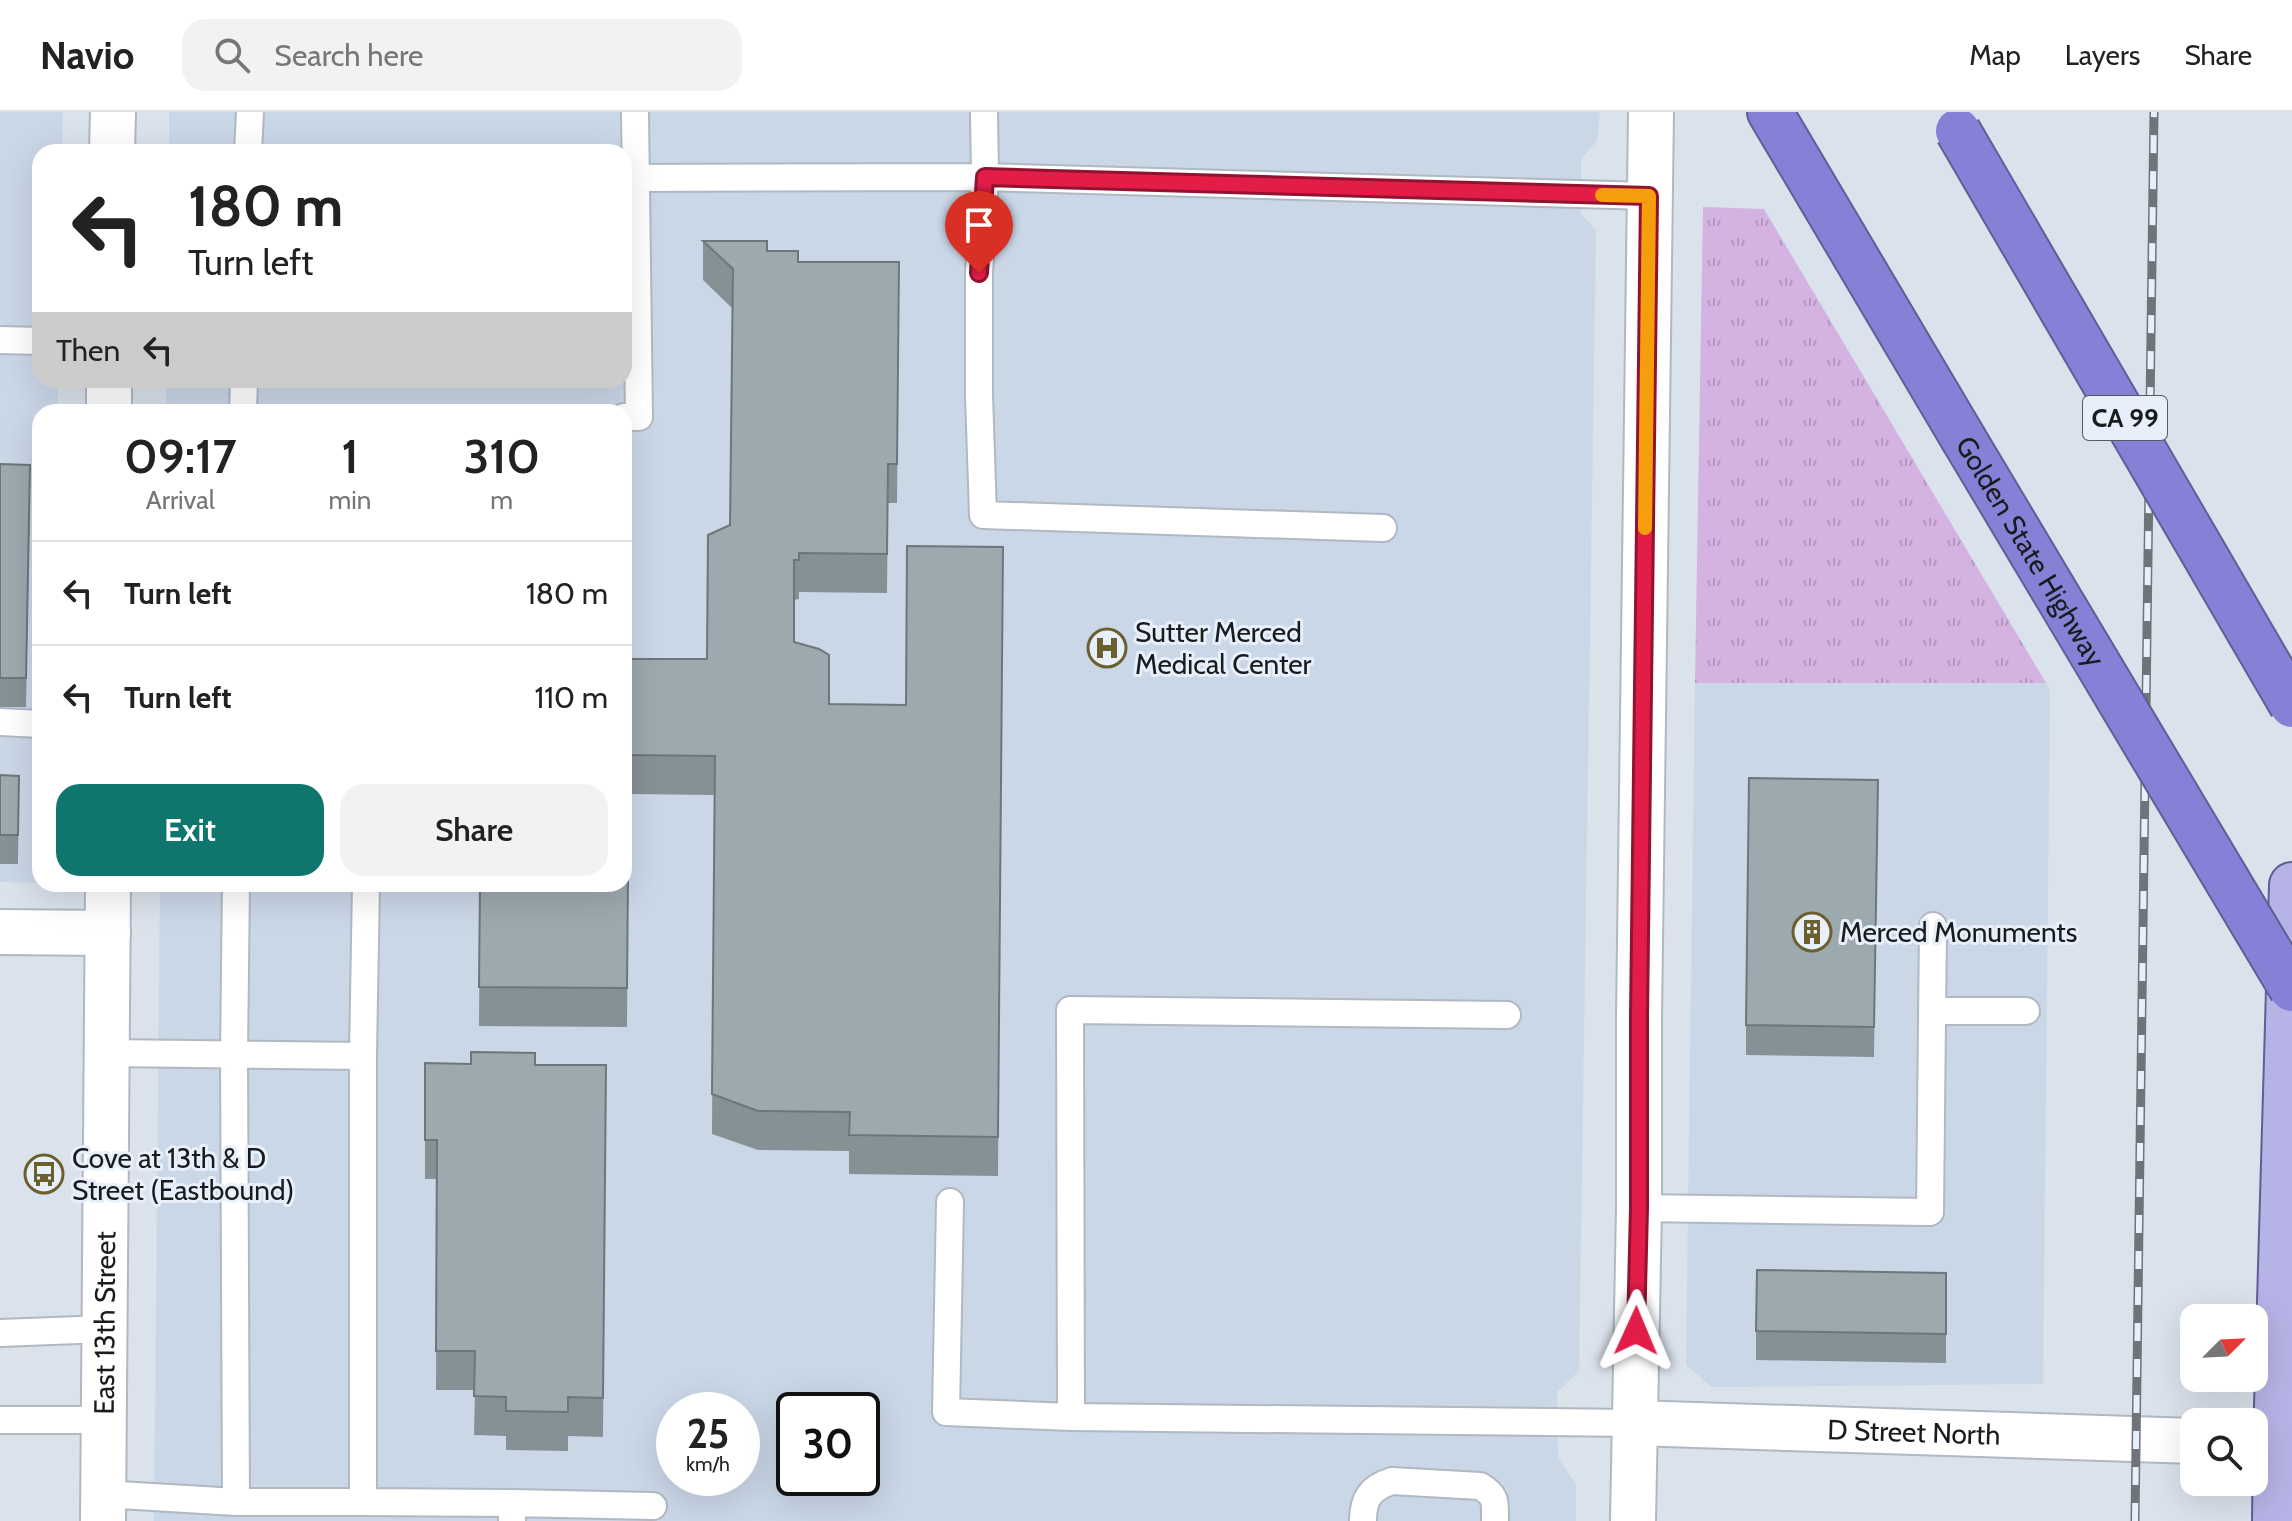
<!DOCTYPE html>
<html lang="en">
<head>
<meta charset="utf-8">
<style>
  :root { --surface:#fff; --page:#f2f2f2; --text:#222; --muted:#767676; --line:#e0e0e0; --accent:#0f766e }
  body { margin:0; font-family:Cabin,sans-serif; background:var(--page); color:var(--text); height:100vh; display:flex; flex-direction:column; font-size:30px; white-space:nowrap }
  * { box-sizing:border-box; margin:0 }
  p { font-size:26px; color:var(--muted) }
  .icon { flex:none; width:44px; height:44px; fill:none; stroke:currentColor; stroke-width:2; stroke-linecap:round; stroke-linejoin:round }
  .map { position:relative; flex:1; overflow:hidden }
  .details { position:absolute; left:32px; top:292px; width:600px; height:488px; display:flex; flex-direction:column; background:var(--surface); border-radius:24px; box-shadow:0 8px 32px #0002 }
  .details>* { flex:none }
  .banner { position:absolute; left:32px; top:32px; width:600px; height:244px; border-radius:24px; box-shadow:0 8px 32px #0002; background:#fff; color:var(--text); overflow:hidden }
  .needle { width:52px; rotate:66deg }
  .fabs { position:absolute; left:2180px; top:1192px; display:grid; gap:16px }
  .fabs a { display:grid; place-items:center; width:88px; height:88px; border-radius:16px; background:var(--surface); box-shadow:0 8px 32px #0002; font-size:40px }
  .speed { position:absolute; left:656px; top:1280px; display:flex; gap:16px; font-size:40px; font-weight:700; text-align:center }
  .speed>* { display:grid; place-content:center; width:104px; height:104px; border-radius:50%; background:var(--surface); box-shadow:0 8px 32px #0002; line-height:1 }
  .speed small { font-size:20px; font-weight:400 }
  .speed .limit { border:4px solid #111; border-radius:12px; background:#fff; color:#111 }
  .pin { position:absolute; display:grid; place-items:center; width:68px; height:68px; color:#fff; margin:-82px -34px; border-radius:50% 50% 50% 0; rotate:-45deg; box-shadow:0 0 8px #0007 }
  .pin .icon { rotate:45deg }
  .me { position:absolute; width:88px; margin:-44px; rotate:1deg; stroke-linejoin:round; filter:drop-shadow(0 0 6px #0008) }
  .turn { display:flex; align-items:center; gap:28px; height:168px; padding:0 24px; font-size:36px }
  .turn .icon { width:104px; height:104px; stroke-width:2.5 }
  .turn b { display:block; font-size:56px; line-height:68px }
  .then { display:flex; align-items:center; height:76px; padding:0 24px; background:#0003; gap:16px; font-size:30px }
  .eta { display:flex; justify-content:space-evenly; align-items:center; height:136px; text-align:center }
  .eta b { font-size:48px; font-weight:600; line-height:56px }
  .primary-button { display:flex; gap:16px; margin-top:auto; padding:16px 24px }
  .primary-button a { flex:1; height:92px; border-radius:24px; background:var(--accent); color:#fff; font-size:32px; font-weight:600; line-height:92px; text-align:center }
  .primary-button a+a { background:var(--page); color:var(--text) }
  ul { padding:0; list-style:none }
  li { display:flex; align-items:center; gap:24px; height:104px; padding:0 24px; border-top:2px solid var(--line) }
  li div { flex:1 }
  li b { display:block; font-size:30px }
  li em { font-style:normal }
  header { display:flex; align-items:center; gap:48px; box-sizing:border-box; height:112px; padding:0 40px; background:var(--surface); border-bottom:2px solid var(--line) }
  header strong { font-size:38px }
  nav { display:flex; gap:44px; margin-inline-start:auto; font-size:28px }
  .search { width:560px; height:72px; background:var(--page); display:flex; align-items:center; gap:20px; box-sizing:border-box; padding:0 28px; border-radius:24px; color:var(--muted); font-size:30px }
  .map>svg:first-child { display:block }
  .built { fill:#cad7e7; fill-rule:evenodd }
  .grass { fill:url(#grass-tufts) }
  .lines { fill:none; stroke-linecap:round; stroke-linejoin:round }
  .lane-casing { stroke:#b0b8c2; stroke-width:30 }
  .street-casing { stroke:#b0b8c2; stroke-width:48 }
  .primary-casing { stroke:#605e96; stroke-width:48 }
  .highway-casing { stroke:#605e96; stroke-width:48 }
  .lane { stroke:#fff; stroke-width:26 }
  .street { stroke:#fff; stroke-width:44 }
  .primary { stroke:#b6b3e6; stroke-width:44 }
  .highway { stroke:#8681d6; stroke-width:44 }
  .rail-casing { stroke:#6f747a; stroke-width:9 }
  .rail { stroke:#e7effa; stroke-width:6; stroke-dasharray:18; stroke-linecap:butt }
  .highway-bridge-casing { stroke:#605e96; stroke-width:48; stroke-linecap:butt }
  .highway-bridge { stroke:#8681d6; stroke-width:44 }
  .wall { fill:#869196 }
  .building { fill:#9ca9ae; stroke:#6d767a; stroke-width:2 }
  .route-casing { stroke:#92132f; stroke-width:20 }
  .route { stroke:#e11d48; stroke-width:14 }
  .slow { stroke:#f59e0b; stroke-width:14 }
  .labels { text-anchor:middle; stroke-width:6; stroke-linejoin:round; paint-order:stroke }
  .shield { fill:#e7effa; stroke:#575b61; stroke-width:2 }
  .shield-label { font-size:26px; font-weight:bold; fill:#191c1f }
  .street-label { font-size:28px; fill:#191c1f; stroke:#e7effa }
  .poi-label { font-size:28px; fill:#191c1f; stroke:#e7effa; text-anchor:start }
</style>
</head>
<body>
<header>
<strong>Navio</strong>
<div class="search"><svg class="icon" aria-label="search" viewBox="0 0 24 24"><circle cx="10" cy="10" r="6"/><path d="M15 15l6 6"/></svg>Search here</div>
<nav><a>Map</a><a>Layers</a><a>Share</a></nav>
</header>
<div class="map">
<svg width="2292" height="1409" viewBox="0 0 2292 1409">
  <defs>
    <pattern id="grass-tufts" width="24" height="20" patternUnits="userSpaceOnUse" patternTransform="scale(2)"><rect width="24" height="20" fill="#d4b2e2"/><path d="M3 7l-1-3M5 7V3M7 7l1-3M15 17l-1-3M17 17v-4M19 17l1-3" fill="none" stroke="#b598c1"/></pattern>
  </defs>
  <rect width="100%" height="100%" fill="#dae2ec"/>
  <path class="built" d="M0,0H63L62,40H40V268H58L57,300H40V771L0,770Z
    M169,0H1600L1597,29L1581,47V102L1596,118L1579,1259L1557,1280L1558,1346L1576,1372V1409H154L160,772H624V300H166V268H624V40H169ZM674,1298H742V1366H674ZM794,1298H862V1366H794Z
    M1695,571H2046L2050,579L2043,1272L1712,1275L1686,1253Z"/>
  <path class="grass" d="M1703,95L1764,97L2046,571H1695Z"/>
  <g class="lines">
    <g class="lane-casing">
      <path id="lane" d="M984,0L985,65L1649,84
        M248,40L250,0
        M624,66L985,65L979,161V283L983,403L1383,416
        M0,228L40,229
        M243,300L244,268
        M624,305H639L635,0
        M0,610L40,612
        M236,772L234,942L236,1390
        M1933,899H2026
        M1507,903L1070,898L1071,1305L1634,1311
        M107,941L363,944L366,772
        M950,1090L946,1300L1071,1305
        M1639,1096L1930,1100L1933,814
        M0,1221L105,1217
        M0,1308H104
        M103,1382L236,1390H363V944
        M363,1390L512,1391V1409
        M512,1391L653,1394
        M1363,1409C1363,1387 1370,1376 1392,1369L1480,1374C1497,1384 1495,1390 1495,1409"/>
    </g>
    <g class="street-casing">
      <g id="street">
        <path d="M112,40L113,0"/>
        <path d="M109,300V268"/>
        <path d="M0,820L108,821"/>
        <path id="s1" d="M1634,1311L2194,1329"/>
        <path id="s2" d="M103,1409L108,772"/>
        <path d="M1633,1409L1639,1096V906L1651,0"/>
      </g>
    </g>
    <g class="primary-casing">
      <path id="primary" d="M2275,1409L2276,1329L2292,773"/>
    </g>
    <g class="highway-casing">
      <path id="highway" d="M1770,0L1963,326"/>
    </g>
    <use href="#lane" class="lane"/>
    <use href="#street" class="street"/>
    <use href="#primary" class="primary"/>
    <use href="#highway" class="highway"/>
    <g class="rail-casing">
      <path id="rail" d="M2135,1409L2154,0"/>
    </g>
    <use href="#rail" class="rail"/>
    <g class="highway-bridge-casing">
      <g id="highway-bridge">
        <path d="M1958,19L2292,593"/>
        <path id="s3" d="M1963,326L2292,877"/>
      </g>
    </g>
    <use href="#highway-bridge" class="highway-bridge"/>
  </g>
  <path class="wall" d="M703,129L767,139L798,150H899L897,391H888L887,481L799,480V487L794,488V530L829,592L906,593L1003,435L998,1064L849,1062V1039L758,1038L712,1022L714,683L629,682L627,915L479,914L480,772L630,547H707L730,413L732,196L703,168Z
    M0,352L30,382L26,595H0Z
    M0,663L19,664L18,752H0Z
    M1878,668L1874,945L1746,943V913Z
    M425,951L606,953L603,1325L568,1324V1339L506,1338V1324L474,1323L475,1278H436L437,1067H425Z
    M1946,1161V1251L1756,1248V1219Z"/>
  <path class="building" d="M703,129H767V139H798V150H899L897,352H888L887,442L799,441V448H794V530L819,537L829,543V592L906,593L907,434L1003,435L998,1025L849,1023L850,1000L758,999L712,982L715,644L629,643L627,876L479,875L480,772H624V364H631L630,547H707L708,423L730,413L733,157Z
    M0,352L30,353L26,566H0Z
    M0,663L19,664L18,723H0Z
    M1749,666L1878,668L1874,915L1746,913Z
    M471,940L535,941V953H606L603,1286L568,1285V1300L506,1299V1285L474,1284L475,1239H436L437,1028H425V951L471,952Z
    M1757,1158L1946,1161V1222L1756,1219Z"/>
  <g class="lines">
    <g class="route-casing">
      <path id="route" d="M979,161L985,65L1649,84L1639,906V1096L1636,1219"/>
    </g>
    <use href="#route" class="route"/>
    <path class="slow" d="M1602,83L1649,84L1645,416"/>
  </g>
  <defs>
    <g id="hospital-ring" transform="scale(2)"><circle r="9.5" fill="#e7effa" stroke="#6b602d" stroke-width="1.5"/><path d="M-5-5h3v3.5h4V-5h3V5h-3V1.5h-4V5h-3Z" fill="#6b602d"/></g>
    <g id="building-ring" transform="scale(2)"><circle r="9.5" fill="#e7effa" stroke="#6b602d" stroke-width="1.5"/><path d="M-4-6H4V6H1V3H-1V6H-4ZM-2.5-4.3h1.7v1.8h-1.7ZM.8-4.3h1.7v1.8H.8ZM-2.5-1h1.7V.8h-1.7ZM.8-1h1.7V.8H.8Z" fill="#6b602d"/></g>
    <g id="bus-ring" transform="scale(2)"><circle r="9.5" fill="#e7effa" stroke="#6b602d" stroke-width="1.5"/><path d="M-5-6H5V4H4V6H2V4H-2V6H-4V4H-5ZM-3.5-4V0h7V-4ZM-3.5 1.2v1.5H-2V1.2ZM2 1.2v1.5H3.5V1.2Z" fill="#6b602d"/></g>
  </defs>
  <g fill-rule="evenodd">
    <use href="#hospital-ring" x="1107" y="536"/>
    <use href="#building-ring" x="1812" y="820"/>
    <use href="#bus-ring" x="44" y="1062"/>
  </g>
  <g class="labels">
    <rect class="shield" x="2083" y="284" width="84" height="44" rx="6"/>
    <g class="shield-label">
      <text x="2125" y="315">CA 99</text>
    </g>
    <g class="street-label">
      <text dy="10" stroke="none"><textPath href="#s3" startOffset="132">Golden State Highway</textPath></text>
      <text dy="10" stroke="none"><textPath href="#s2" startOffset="198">East 13th Street</textPath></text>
      <text dy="10" stroke="none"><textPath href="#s1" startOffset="280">D Street North</textPath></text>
    </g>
    <g class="poi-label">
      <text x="1135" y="530">Sutter Merced<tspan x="1135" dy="32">Medical Center</tspan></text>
      <text x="1840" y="830">Merced Monuments</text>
      <text x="72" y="1056">Cove at 13th &amp; D<tspan x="72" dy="32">Street (Eastbound)</tspan></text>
    </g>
  </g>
</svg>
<div class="fabs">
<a><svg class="needle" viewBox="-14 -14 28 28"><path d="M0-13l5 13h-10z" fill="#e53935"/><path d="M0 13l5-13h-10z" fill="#767676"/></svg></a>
<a><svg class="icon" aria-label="search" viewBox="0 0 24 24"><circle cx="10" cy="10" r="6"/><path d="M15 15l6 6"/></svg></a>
</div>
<div class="speed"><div>25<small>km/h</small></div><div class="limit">30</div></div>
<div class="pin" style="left:979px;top:161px;background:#d93025"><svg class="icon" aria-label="arrive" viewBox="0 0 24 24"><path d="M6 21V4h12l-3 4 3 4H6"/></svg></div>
<svg class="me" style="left:1636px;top:1219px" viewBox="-20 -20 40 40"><path d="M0-17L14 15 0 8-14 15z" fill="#e11d48" stroke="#fff" stroke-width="4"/></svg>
<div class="banner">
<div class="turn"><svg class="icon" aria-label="left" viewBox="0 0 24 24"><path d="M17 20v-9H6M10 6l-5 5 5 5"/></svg><div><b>180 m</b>Turn left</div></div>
<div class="then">Then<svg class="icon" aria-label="left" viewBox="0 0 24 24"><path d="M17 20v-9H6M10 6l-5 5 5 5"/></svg></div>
</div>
<section class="details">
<div class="eta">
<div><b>09:17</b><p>Arrival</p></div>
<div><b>1</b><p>min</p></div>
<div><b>310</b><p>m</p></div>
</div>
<ul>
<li><svg class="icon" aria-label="left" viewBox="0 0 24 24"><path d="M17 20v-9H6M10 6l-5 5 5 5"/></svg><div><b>Turn left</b></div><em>180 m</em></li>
<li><svg class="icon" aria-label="left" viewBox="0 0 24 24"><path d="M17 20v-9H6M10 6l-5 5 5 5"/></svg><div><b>Turn left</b></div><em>110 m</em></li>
</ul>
<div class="primary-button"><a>Exit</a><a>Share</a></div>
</section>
</div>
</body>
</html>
